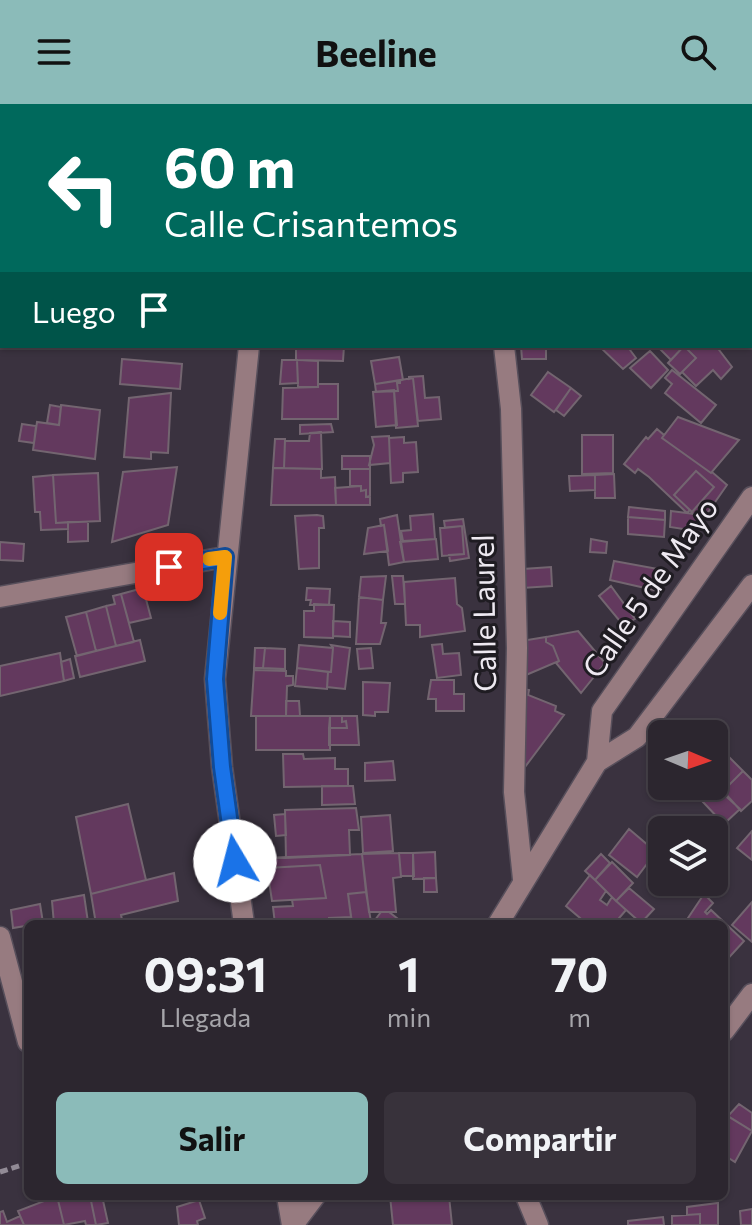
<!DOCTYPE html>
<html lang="es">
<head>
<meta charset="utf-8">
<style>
  :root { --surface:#2c262f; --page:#38323b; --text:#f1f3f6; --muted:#a6a5aa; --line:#48434b; --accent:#8bbbb9 }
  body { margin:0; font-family:Commissioner,sans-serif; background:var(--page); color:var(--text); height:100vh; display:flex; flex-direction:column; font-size:30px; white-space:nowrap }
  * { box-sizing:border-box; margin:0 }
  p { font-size:26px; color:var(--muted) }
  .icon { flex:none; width:44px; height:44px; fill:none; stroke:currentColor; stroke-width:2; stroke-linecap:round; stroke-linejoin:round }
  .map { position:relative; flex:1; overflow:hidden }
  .sheet { position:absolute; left:24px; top:816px; width:704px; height:280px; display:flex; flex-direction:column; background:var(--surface); border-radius:12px; box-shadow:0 2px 6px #0004,0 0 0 2px var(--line) }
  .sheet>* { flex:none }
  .guide { position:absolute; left:0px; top:0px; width:752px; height:244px; box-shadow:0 2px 6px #0004,0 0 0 2px var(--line); background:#00695c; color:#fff; overflow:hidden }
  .needle { width:52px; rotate:92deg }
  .fabs { position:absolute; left:648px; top:616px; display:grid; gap:16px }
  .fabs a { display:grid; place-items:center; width:80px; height:80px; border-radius:12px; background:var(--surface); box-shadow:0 2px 6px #0004,0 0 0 2px var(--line); font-size:40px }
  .pin { position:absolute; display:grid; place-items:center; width:68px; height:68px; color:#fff; margin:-34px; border-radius:16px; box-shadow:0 4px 12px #0006 }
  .me { position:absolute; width:88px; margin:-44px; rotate:352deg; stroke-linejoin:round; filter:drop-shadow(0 0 6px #0008) }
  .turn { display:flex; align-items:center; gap:28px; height:168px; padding:0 32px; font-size:36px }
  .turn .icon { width:104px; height:104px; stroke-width:2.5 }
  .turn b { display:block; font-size:56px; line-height:68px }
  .then { display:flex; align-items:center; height:76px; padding:0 32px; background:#0003; gap:16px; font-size:30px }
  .eta { display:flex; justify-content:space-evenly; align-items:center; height:136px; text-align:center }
  .eta b { font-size:48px; font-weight:700; line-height:56px }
  .primary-button { display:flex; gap:16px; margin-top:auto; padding:16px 32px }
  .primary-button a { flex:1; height:92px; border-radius:12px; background:var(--accent); color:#111; font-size:32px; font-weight:700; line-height:92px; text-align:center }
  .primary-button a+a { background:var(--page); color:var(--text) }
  header { display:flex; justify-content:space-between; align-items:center; height:104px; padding:0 32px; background:var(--accent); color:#111; font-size:36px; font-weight:700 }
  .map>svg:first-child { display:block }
  .building { fill:#63395e; stroke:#736570; stroke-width:2 }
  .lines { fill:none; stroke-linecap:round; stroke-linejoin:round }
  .minor-casing { stroke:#574f5b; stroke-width:23 }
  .path { stroke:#928b96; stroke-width:5; stroke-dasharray:8 4; stroke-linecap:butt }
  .minor { stroke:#977b80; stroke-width:20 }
  .route-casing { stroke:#114b97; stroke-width:20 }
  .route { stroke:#1a73e8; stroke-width:14 }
  .slow { stroke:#f59e0b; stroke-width:14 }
  .labels { text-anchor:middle; stroke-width:6; stroke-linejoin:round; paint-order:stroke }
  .street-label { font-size:30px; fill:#eee9f1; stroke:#1f1c22 }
</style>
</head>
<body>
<header><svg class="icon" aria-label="menu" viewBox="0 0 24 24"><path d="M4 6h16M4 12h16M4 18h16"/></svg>Beeline<svg class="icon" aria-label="search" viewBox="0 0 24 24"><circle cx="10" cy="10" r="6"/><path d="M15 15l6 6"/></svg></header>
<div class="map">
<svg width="752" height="1121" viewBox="0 0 752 1121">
  <rect width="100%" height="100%" fill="#3a323f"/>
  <path class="building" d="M128,0H210L128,2Z
    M296,242H344L343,257L296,256Z
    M521,242H546V255H522Z
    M599,242H627L636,254L623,265Z
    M657,242H716L732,263L721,275L713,266L696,282L682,268L696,254L684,242L671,256Z
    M684,242L696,254L680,270L668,259Z
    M650,247L668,266L651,284L630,264Z
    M399,253L403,276L375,280L371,257Z
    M122,255L182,260L180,285L120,280Z
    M282,256H297L298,279L280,280Z
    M297,256L318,257V283H298Z
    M672,266L716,301L701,319L665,289L672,280L665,274Z
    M548,268L571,284L554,308L531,291Z
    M423,272L425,294L439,293L441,315L418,317L413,274L409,275V273Z
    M413,274L418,322L396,324L394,287H398L397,279H400V276Z
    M400,276L397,279L398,287L376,288L375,280Z
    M318,280H338V315H282L283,284L318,283Z
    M571,284L581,292L564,312L556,306Z
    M394,286L397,321L376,323L373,288Z
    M171,289L168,349L151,348V355L124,353L129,294Z
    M50,301L61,303L59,321L47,319Z
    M61,301L100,306L95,355L33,346L37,318L59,321Z
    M678,313L739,336L711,369L662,334Z
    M22,320L36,322L34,339L19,337Z
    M331,320L333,328L300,330V321Z
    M657,325L664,331L662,334L711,369L712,368L727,381L706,411L691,409L714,383L696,367L674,391L690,406L687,409L649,373L638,365L635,369L624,360L646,333L648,335Z
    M321,328L322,365L284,364L285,337H309L310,329Z
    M582,331H613V369L582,370Z
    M389,332L390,359L369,361L374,341L372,333Z
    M404,333V339L416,338L418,368L403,369V378L391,379L389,334Z
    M275,335H285L284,364H273Z
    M342,352H370V365H342Z
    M177,363L168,421L112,438L123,368Z
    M273,364L321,365V374L335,373L336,401H271Z
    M350,365H370V392L366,393V386L361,387V382H350Z
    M696,367L714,383L692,408L674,391Z
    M98,369L100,417L56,419L53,371Z
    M614,370L615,394H595V371Z
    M53,371L56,419L68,418V425L41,426L40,408H35L33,373Z
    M595,371V386L570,387L569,372Z
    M361,382V387L366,386V393L370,392V401H336L335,384Z
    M629,403L665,407V416L628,413Z
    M671,407L702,411L705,413L696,427L670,423Z
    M433,410L435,435L403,437L401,427L411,426L410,412Z
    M317,411L323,412L324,424H319V464L299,465L295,412Z
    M397,411L404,458L389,461L384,421L381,422L380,415Z
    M628,413L665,416L664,433L628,430Z
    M463,415L469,454L450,457L449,451L464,450L462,422L445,424L444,417Z
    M68,418H88V437L68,438Z
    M384,421L388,447L364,450L368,424Z
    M462,422L464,450L442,452L440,424Z
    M436,435L438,455L404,458L400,438Z
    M591,435L607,438L606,449L590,448Z
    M0,438L24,440L23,457L0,456Z
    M614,457L658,465L654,486L610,476Z
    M551,463L552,482L522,484L523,465Z
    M386,472L383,496L359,493L361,473Z
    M392,472H403L405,500H395Z
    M455,474L457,500L462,504L465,527L420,533V521H406L404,478Z
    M611,482L635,515L623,521L599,492Z
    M143,484L151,514L129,519L121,490Z
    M307,484L330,485L329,501H310L311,496H306Z
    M121,490L134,538L116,542L106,502L115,500L113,492Z
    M359,493L383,496L381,519H386L380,540H356Z
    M314,500L334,501L333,534L304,533V507H314Z
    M106,502L116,542L96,547L86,508Z
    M86,508L96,547L77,552L66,513Z
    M333,517L350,518V533L333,532Z
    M578,527L605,559L581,589L556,559L559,557L553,542L546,538V533Z
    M546,533V538L553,542L559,557L526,571L521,537Z
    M140,536L145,557L80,573L75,552Z
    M442,540L443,550L459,549L461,571L437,574L432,541Z
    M299,541L333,544L331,568L297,564Z
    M331,541L350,544L345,585L327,583L328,568H331L333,544Z
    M255,544H265L263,564H254Z
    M265,544L285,545V565L263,564Z
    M371,544L373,564L359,565L357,545Z
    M60,549L64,577L0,592V562Z
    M70,555L74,574L64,577L61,558Z
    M297,564L328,568L327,585L295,582Z
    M254,566L286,567V572H293V581L287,582L286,612H251Z
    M431,576H454V590H464V607H436V595H428Z
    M363,578L390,579L388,608H375V612L363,611Z
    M518,584L529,586L528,591L556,602L555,607L564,611L522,667Z
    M286,597H299L300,612H286Z
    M256,612H330V646H256Z
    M330,612H342V618L346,617L347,624H329Z
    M342,612H357L359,641H329V624H347L346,617L342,618Z
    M283,650H303L304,655L335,654V665H348V682L284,683Z
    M729,653L743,667L723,687L718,685L710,693L699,682H714V668Z
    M393,657L395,676L365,677V659Z
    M743,667L752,676V697L741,707L723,687Z
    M322,682H353L355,700L322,701Z
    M718,685L740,705L726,718L723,715L721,717L703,698Z
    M128,700L146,776L91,790L76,713Z
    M356,704L359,726H349L350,751L286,754L285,706Z
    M285,710L286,731L276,732L274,711Z
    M390,711L393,747L363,749L361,713Z
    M629,725L656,748L637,773L609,751Z
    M752,727V756L737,744Z
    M435,748L436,774L413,775V749Z
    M399,749L401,773L393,774L396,808H369L362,750Z
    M399,749H413L414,772H401Z
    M362,750L366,788L348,790L351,813L329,814V820H275L273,803L293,802L292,796L326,794L320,761L267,764L265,754Z
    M601,750L610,759L595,776L585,767Z
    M612,758L633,779L616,797L595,776Z
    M320,761L326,794L272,797L267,764Z
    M174,769L178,797L121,811L123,820H96L91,790Z
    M590,771L606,787L600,796L607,801L612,793L626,806L614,820H582L578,817L580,814L566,802Z
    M424,774H436L437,788H424Z
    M629,784L654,805L641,819L616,797Z
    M366,788L371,818L352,819L348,790Z
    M704,790L713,799L705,808L707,810L711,806L744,837L724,859V820H684Z
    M84,791L88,818L54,820L52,797Z
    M752,798V838L732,821Z
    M40,800L43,819L13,824L11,806Z
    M381,808H389L402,818L372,820Z
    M739,1000L752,1009V1027L728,1012Z
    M724,1010L752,1027L735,1058L724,1051Z
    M57,1092L64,1121H24L18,1107Z
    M57,1092H90L96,1121H86L85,1117L64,1121Z
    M90,1092H102L108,1119L96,1121Z
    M390,1092H449L452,1121H393Z
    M199,1096L205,1114L197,1117L198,1121H179L177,1103Z
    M718,1099V1121H700V1110L687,1111V1103Z
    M752,1105V1121H741L740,1107Z
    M3,1107L7,1118L20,1112L24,1121H0V1108Z
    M700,1110V1121H672V1112Z
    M663,1113L664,1121H628V1117Z"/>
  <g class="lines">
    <g class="minor-casing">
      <path id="minor" d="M14,2L15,0
        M282,2L283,0
        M750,4L752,3
        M0,99L2,85
        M504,242L511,305L517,544L514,688L523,775
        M0,493L225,453
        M597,658L602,607L752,393
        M244,820L222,663L215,575L249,242
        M498,820L597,658L637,633L752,481
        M0,833L28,938
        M724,927L752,890
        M287,1092L292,1121
        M526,1092L538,1121
        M293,1121L315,1092"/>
    </g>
    <path class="path" d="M0,1068L28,1059"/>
    <use href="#minor" class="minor"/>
  </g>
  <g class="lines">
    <g class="route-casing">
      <path id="route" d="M169,463L225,453L215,575L222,663L235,757"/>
    </g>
    <use href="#route" class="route"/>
    <path class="slow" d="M209,455L225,453L220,509"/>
  </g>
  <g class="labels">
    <g class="street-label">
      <text transform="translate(651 484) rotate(-55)" y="10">Calle 5 de Mayo</text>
      <text transform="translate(485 509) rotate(-91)" y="10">Calle Laurel</text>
    </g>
  </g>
</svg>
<div class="fabs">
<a><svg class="needle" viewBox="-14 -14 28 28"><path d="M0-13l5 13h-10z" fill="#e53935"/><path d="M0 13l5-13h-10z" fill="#a6a5aa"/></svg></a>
<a><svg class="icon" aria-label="layers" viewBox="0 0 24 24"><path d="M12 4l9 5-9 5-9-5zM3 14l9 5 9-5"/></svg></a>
</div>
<div class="pin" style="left:169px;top:463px;background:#d93025"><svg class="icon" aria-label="arrive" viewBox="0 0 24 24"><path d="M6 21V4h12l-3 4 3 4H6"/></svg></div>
<svg class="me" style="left:235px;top:757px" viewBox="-20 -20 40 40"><circle r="19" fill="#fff"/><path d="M0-13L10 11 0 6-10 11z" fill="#1a73e8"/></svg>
<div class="guide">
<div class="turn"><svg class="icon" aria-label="left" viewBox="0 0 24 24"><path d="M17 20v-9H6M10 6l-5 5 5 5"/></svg><div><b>60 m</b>Calle Crisantemos</div></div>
<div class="then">Luego<svg class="icon" aria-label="arrive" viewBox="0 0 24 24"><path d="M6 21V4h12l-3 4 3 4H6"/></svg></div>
</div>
<section class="sheet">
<div class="eta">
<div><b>09:31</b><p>Llegada</p></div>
<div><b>1</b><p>min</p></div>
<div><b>70</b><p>m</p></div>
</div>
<div class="primary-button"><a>Salir</a><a>Compartir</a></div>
</section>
</div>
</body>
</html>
